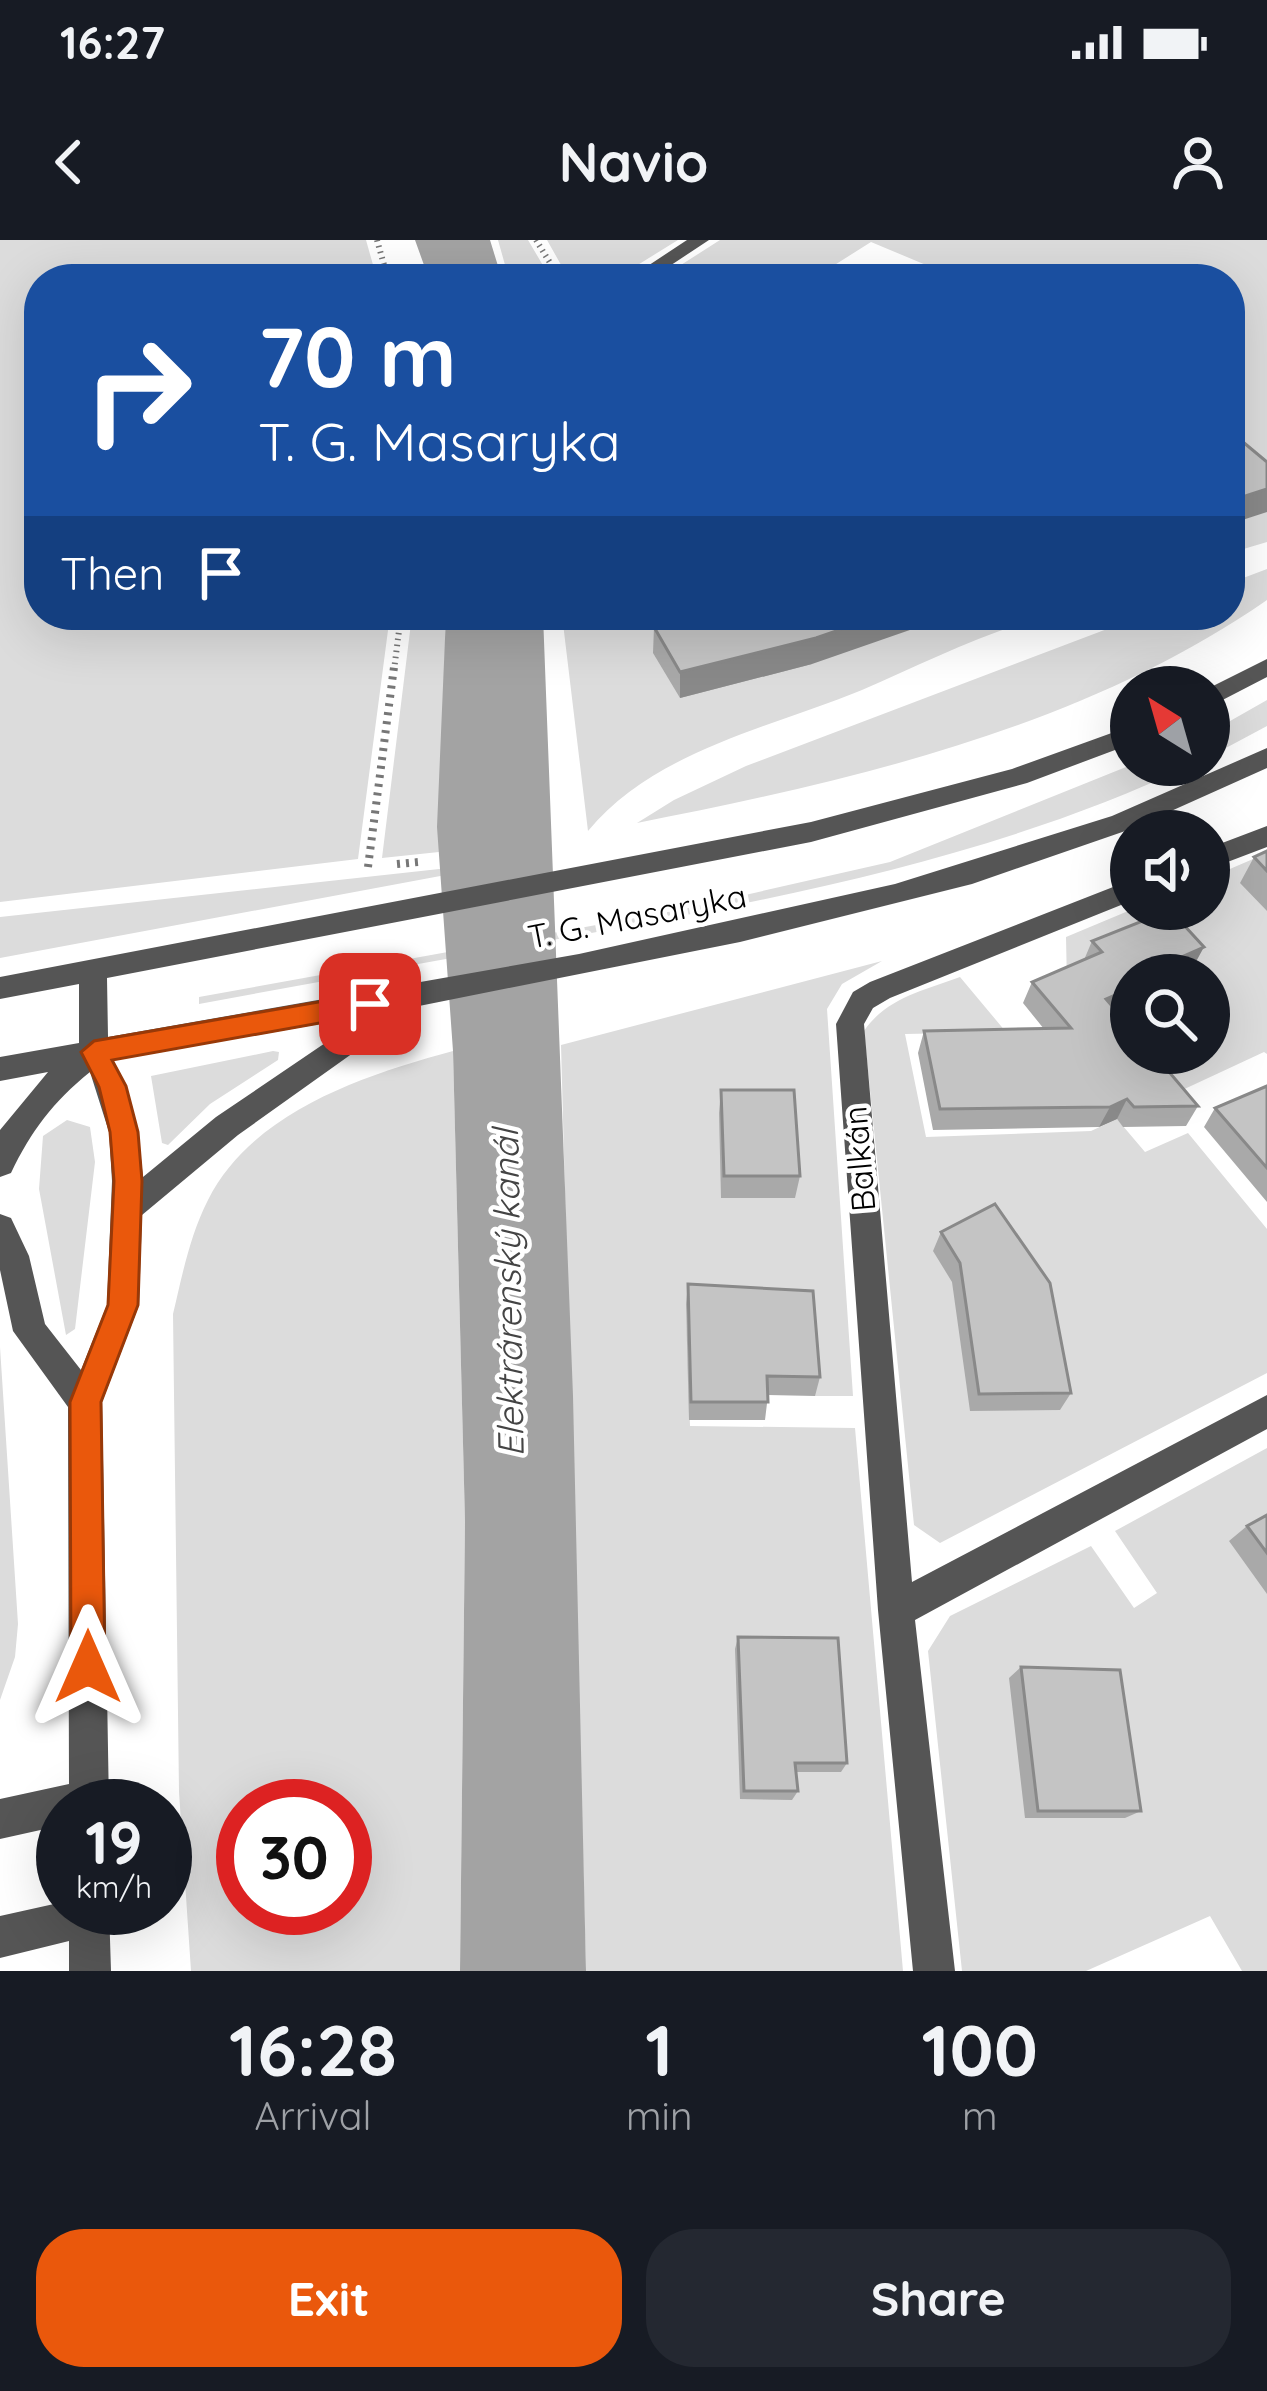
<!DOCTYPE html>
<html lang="en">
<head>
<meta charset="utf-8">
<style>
  :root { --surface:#171b24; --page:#242831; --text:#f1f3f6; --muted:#9ea1a6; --accent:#ea580c }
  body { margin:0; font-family:Quicksand,sans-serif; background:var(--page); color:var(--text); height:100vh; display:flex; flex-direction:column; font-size:45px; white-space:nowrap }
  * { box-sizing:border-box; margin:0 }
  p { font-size:39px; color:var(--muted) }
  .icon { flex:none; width:66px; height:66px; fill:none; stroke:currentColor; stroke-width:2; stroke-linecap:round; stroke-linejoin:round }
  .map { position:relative; height:1731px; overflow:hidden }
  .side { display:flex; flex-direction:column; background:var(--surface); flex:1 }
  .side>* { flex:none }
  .guide { position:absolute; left:24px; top:24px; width:1221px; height:366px; border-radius:48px; box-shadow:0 12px 48px #0002; background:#1a4fa0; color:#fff; overflow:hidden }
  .needle { width:78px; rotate:323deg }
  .buttons { position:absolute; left:1110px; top:426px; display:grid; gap:24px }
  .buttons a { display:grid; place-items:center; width:120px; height:120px; border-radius:50%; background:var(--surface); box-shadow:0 12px 48px #0002; font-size:60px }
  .speed { position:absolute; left:36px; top:1539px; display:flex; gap:24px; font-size:60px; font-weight:700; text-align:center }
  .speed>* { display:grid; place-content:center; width:156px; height:156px; border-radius:50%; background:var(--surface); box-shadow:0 12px 48px #0002; line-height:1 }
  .speed small { font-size:30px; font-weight:400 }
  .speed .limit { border:18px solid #d22; background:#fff; color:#111 }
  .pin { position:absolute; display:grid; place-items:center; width:102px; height:102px; color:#fff; margin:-51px; border-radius:24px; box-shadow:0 6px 18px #0006 }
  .me { position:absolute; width:132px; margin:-66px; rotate:0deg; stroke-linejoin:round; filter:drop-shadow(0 0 9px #0008) }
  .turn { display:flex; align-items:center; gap:42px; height:252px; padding:0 36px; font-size:54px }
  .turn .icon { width:156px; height:156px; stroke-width:2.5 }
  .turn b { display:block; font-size:84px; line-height:102px }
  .then { display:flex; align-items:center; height:114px; padding:0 36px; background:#0003; gap:24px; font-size:45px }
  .eta { display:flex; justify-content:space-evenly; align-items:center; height:204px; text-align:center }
  .eta b { font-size:72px; font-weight:700; line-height:84px }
  .button { display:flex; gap:24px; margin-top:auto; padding:24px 36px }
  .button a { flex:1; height:138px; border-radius:48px; background:var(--accent); color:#fff; font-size:48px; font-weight:700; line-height:138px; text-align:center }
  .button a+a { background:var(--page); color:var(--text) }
  .status { display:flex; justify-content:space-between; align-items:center; height:84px; padding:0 60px; background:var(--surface); direction:ltr }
  .status svg { height:33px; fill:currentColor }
  header { display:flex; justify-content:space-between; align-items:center; height:156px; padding:0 36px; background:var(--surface); font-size:54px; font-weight:700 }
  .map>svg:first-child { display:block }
  .green { fill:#dcdcdc; fill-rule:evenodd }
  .water { fill:#a3a3a3 }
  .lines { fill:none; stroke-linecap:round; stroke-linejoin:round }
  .path-far1 { stroke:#777; stroke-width:6; stroke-dasharray:1.5 4.5; stroke-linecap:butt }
  .path { stroke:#777; stroke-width:8; stroke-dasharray:3 6; stroke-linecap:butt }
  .minor { fill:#555; fill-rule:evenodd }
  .wall { fill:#a9a9a9 }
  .shaded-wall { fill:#898989 }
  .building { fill:#c4c4c4; stroke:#898989; stroke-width:3 }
  .route { fill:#ea580c; stroke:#983908; stroke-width:3 }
  .labels { text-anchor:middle; stroke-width:9; stroke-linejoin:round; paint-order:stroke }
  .street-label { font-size:33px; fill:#000; stroke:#fff }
  .water-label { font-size:36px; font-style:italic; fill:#444; stroke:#fff }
</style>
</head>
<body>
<div class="status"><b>16:27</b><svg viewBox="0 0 49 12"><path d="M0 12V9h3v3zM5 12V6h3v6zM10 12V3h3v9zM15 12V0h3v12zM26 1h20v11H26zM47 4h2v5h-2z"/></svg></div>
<header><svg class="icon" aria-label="back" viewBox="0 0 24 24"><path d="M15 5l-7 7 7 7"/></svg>Navio<svg class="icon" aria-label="person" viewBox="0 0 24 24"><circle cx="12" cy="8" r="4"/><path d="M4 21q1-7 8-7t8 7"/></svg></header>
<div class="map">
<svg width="1267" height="1731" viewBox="0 0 1267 1731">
  <rect width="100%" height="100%" fill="#fff"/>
  <path class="green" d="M0,0H366L377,39H39V375H390L358,619L0,662Z
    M498,0H528L551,39H509Z
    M547,0H678L615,39H569Z
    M720,0H1267V302L1230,313V39H946L950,35L871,2L833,26L860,39H659Z
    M1267,329V360C1082,488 855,540 637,583L674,560L746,526L1144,375H1230V343Z
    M412,375H446L439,612L382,618Z
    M562,375H1050C985,392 924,423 862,450C769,488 654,511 588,591Z
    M1267,460V486L1209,517V493Z
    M1131,525H1191C1001,615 791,656 586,694C457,717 328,740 199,764V757L679,670L890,622Z
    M1267,613V814L1264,812L1163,859L1067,745L1066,697L1133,669H1209V638ZM1131,735H1209V813H1131Z
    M531,619L0,718V677Z
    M882,721L842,744L827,769L853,1156H815L808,1071L686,1065L690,1186L855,1188L903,1731H586L561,805Z
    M960,737L1006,792L905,794L926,897L1091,891L1117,879L1145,912L1188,893L1267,989V1133L940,1303L914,1285L864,791C886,758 925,750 960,737Z
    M273,811L279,812L278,820L210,864L168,905L162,903L151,836Z
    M453,811L465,1282L460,1731H191L179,1552L173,1074C182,1036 190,995 208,960C252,872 364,835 453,811ZM243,1566H345V1668H243Z
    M67,880L90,887L95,922L75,1089L66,1095L39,949L43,896Z
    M0,1107L18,1384L15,1417L0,1460Z
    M1267,1208V1731H1242L1210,1676L1086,1731H962L928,1411L950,1376L1091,1306L1134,1368L1157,1353L1115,1291Z"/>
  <path class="water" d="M415,0H490L502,39H429Z
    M446,375H543L573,1156L586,1731H460L465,1282L453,811L437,587Z"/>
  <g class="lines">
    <path class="path-far1" d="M377,0L388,39
      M536,0L560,39
      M394,430L401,375"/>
    <path class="path" d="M397,624L419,622
      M368,627L394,427"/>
    <path class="minor" d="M687,0H709L650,39H628Z
      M1267,419V437L1209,467V448Z
      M1131,486V504L1027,543L811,602L107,738L108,797L579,714L895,644L1112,576L1267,508V528L1131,589L972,644L740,702L419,766L238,895L142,975L139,1065L102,1162L109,1566H63V1585L0,1599V1559L69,1544L68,1167L13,1091L0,1030V974L11,978L29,1016L45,1084L81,1130L107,1065L112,941L109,892L90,832C53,862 31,891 11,933L0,937V890L48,832L0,841V817L79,803V744L0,759V737L811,582L1012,529ZM365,776L216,877L143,937C139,895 134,858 113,820Z
      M1267,586V607L1209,629V608Z
      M1131,640V661L890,758L873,768L864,784L912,1342L1267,1155V1189L915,1380L955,1731H913L878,1370L836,784L853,752L870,742Z
      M63,1662V1668H109L111,1731H69V1701L0,1718V1676Z"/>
  </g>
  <path class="wall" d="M654,387L812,424L680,458L653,413Z
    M1267,611V671L1240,643L1254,617Z
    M1092,701L1192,729L1131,735V766L1117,772L1198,866L1186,886L1123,887L1117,879L1099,887L933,890L918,813L924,791L1044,789L1023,763L1032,742L1084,720Z
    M1267,846V962L1204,887L1215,868Z
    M721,850L800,936L795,958H721L719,873Z
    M941,992L1071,1153L1060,1170L970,1171L952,1042L933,1011Z
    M688,1044L820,1137L815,1156L768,1155L765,1180H689L686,1064Z
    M1267,1275V1354L1229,1301L1247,1286Z
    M738,1397L847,1523L841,1532H796L798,1551L792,1560L740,1559L735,1409Z
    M1021,1427L1141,1571L1125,1578H1025L1009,1438Z"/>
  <path class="shaded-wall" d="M1267,249V272L1230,284V261Z
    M883,375H953L812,424L680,458V432Z
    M1204,707L1192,729L1179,735H1143Z
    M1131,748V766L1097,781L1106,759Z
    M1127,859L1117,879L1099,887L1110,867Z"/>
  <path class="building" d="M1237,197L1267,222V249L1230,261V199Z
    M690,375H883L816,398L680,432L654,387Z
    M1267,611V631L1254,617Z
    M1170,670L1204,707L1143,734L1144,735H1131V748L1106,759L1131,788V813H1153L1198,866L1134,867L1127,859L1110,867L940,869L924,791L1071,788L1032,742L1102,712L1092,701Z
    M1267,846V928L1215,868Z
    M721,850H794L800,936H724Z
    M995,964L1050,1043L1071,1153L979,1154L960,1023L941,992Z
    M688,1044L813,1051L820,1137L767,1136L768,1162H691Z
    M1267,1275V1313L1247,1286Z
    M738,1397L838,1398L847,1523H795L798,1551H744Z
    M1021,1427L1120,1430L1141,1571H1038Z"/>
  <path class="route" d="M370,753L384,764L370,774L112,820L126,846L138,892L142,941L138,1065L101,1162L105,1427L100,1439L88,1444L76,1439L71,1427L70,1162L108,1065L114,941L110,892L99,847L81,812L94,801Z"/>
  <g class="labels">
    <g class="street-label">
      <text transform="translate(637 676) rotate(-11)" y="12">T. G. Masaryka</text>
      <text transform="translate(859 919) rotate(-95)" y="12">Balkán</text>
    </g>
    <g class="water-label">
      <text transform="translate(508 1053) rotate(-91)" y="13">Elektrárenský kanál</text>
    </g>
  </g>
</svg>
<div class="buttons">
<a><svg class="needle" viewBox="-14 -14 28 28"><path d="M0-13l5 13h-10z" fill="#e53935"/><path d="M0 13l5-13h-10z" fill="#9ea1a6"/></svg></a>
<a><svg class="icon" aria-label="sound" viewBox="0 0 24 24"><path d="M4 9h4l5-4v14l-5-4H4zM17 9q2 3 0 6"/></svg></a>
<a><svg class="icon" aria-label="search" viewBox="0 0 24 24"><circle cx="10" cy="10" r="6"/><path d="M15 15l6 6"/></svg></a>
</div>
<div class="speed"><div>19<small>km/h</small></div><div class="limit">30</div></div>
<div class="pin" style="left:370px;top:764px;background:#d93025"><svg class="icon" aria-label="arrive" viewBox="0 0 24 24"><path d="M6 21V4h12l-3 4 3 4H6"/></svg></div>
<svg class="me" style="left:88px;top:1427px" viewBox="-20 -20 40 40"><path d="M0-17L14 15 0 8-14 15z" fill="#ea580c" stroke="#fff" stroke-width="4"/></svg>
<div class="guide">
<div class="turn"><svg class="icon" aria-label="right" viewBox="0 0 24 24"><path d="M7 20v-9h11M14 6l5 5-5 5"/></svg><div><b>70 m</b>T. G. Masaryka</div></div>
<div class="then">Then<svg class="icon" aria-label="arrive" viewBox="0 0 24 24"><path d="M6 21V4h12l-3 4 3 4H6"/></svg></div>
</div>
</div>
<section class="side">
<div class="eta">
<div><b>16:28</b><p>Arrival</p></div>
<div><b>1</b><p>min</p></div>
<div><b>100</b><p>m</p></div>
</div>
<div class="button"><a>Exit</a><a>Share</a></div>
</section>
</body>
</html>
